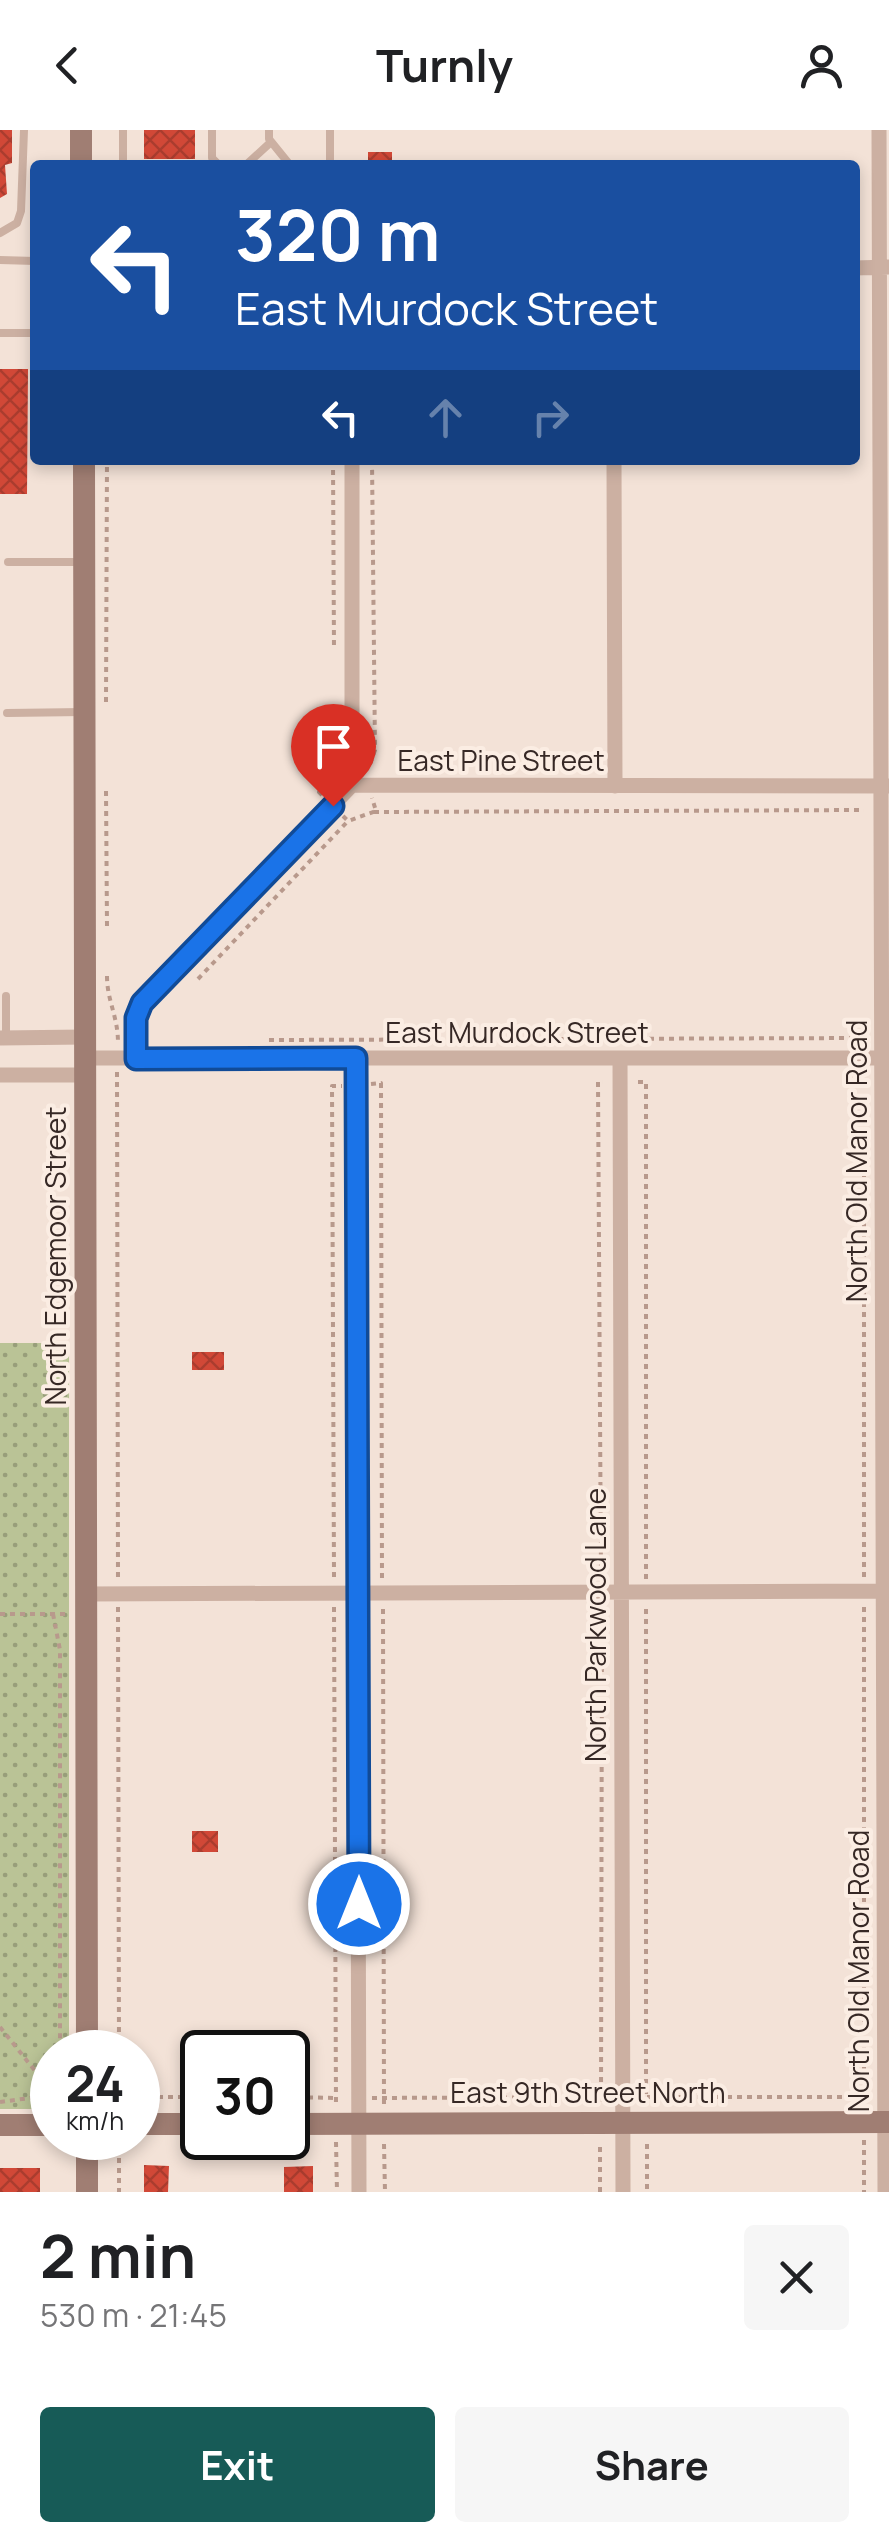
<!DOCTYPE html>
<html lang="en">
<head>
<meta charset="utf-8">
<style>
  :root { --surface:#fff; --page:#f6f6f6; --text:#202124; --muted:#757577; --accent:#175b57 }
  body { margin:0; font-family:Manrope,sans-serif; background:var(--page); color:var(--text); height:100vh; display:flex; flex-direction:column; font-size:38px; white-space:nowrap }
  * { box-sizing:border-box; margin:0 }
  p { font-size:32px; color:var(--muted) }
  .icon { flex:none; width:55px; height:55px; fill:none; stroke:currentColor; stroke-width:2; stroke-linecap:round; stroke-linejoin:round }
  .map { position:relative; height:2062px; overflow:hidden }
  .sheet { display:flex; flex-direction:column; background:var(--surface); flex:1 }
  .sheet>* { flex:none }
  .guide { position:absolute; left:30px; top:30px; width:830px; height:305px; border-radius:10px; box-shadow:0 5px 15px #0003; background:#1a4fa0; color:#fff; overflow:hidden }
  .speed { position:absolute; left:30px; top:1900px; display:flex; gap:20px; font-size:50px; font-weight:700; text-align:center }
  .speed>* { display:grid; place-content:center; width:130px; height:130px; border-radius:50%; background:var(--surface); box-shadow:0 5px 15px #0003; line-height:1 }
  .speed small { font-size:25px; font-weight:400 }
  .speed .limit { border:5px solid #111; border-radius:15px; background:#fff; color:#111 }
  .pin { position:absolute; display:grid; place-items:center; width:85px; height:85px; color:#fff; margin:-102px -42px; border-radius:50% 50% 50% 0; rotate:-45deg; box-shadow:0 0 10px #0007 }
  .pin .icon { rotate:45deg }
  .me { position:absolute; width:110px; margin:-55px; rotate:0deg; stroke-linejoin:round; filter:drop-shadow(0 0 8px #0008) }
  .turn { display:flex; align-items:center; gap:35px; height:210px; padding:0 40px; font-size:45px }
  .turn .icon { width:130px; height:130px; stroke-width:2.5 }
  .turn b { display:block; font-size:70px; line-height:85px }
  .lanes { display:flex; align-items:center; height:95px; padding:0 40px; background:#0003; justify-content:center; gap:50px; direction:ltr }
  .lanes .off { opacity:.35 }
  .round { display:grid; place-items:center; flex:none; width:105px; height:105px; border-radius:10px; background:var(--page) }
  .summary { display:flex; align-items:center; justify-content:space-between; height:170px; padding:0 40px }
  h1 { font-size:60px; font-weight:700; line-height:75px }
  .cta { display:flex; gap:20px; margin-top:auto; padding:20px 40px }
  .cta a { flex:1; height:115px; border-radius:10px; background:var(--accent); color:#fff; font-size:40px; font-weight:700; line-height:115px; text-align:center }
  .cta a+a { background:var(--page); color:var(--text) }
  header { display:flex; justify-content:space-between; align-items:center; height:130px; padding:0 40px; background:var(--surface); font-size:45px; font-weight:700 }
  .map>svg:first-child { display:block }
  .park { fill:url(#park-dots) }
  .building { fill:url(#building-cross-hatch) }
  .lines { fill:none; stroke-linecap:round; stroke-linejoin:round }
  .path { stroke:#b8998c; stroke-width:4; stroke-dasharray:5 5; stroke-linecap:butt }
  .lane { stroke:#ccb0a2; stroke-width:8 }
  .street { stroke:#ccb0a2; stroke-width:15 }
  .secondary { stroke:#a07e73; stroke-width:22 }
  .route-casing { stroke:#114b97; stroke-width:25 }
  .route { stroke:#1a73e8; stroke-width:18 }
  .labels { text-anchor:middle; stroke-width:8; stroke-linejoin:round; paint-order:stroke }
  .street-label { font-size:28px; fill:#362825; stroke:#fbede3 }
</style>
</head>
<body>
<header><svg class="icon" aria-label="back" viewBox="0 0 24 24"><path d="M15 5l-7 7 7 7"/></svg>Turnly<svg class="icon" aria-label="person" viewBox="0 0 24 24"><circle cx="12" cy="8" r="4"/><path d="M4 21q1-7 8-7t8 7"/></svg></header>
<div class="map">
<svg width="889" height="2062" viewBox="0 0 889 2062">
  <defs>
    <pattern id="park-dots" width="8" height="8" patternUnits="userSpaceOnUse" patternTransform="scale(2.5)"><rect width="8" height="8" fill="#bac396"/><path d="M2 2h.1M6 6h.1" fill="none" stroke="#989e7a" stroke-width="1.8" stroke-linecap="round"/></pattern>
    <pattern id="building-cross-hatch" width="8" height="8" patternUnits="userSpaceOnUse" patternTransform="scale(2.5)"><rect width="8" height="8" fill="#d14837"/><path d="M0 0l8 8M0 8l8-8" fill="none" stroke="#aa3c2e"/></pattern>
  </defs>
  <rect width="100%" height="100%" fill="#f3e2d7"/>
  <path class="park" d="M0,1213H69V1922H52V1979H0Z"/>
  <path class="building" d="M0,0H12V33L5,35L7,64L0,68Z
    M144,0H195V29H144Z
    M368,22H392V35H368Z
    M0,239H28L27,364H0Z
    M131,330H160V335H131Z
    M192,1222H224V1240H192Z
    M192,1701H218V1722H192Z
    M144,2035L169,2036L168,2062H144Z
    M313,2036V2062H284V2037Z
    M0,2038H40V2062H0Z"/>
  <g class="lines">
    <path class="path" d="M333,330L334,520
      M106,572L107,330
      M370,634L375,620L372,330
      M106,661L107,797
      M322,665L319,662L327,653L334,625
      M374,682L864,680
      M343,686L348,691L376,681L372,668
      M107,846C107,871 118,886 118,913
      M198,849L348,691
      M269,910L865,908
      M117,942L118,1448
      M638,952H646V1449
      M371,954L381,953L382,1450
      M864,1032V1447
      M334,1447L332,956H342
      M601,1447L598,952H603
      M118,1477L119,1922
      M334,1477L336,1977
      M864,1477V1967H869
      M383,1479L384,1975
      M646,1479V1974
      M0,1484H65
      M53,1484L60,1520V1922
      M0,1897L52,1962
      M138,1967H202
      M288,1967L338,1968
      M637,1967H863
      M372,1968L603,1967
      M0,1972L52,1965
      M601,1972L602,1477
      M119,2008V2062
      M864,2010V2062
      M336,2012L337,2062
      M384,2014L385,2062
      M647,2014V2062
      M600,2062V2012"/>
    <path class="lane" d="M123,0V35
      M212,0V28L219,35
      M269,0V9L290,35
      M330,0V35
      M246,35L271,12
      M0,103L17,93L21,81L24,0
      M0,130L35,131
      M0,203H35
      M8,432H82
      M7,583L83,582
      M6,866V906"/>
    <path class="street" d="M879,0L885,2062
      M855,138L889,137
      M352,330V655
      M614,330L615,656
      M0,908L85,907
      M85,928H889
      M620,928L623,2062
      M136,929V888L143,873L352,655L889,656
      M356,929L359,2062
      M0,945H85
      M87,1464L889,1461"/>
    <path class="secondary" d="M81,0V35
      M84,330L87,1922
      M138,1994H202
      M288,1994L889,1992
      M0,1995H52
      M87,2008V2062"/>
  </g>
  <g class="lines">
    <g class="route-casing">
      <path id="route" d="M333,676L142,873L136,888V929L356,928L359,1774"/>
    </g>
    <use href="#route" class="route"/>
  </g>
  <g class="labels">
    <g class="street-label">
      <text x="501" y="641">East Pine Street</text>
      <text x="517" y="913">East Murdock Street</text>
      <text transform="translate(857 1031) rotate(-90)" y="10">North Old Manor Road</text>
      <text transform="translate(56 1126) rotate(-90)" y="10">North Edgemoor Street</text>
      <text transform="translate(596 1495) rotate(-90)" y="10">North Parkwood Lane</text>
      <text transform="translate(859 1841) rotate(-90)" y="10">North Old Manor Road</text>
      <text x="588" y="1973">East 9th Street North</text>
    </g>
  </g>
</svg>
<div class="speed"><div>24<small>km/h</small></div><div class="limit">30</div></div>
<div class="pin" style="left:333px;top:676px;background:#d93025"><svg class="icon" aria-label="arrive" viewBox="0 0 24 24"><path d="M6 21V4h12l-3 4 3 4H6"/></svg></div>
<svg class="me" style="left:359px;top:1774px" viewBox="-20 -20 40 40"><circle r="17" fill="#1a73e8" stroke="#fff" stroke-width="3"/><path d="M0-11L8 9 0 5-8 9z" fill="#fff"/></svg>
<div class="guide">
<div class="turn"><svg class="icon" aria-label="left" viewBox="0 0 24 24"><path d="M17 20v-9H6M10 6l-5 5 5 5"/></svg><div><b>320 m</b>East Murdock Street</div></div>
<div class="lanes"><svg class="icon" aria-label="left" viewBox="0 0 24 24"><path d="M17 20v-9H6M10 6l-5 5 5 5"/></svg><svg class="icon off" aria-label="ahead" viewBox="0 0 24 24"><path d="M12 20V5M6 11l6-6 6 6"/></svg><svg class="icon off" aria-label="right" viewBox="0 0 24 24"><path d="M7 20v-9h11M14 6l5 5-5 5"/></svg></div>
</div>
</div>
<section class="sheet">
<div class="summary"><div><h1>2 min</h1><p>530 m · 21:45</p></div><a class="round"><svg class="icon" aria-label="close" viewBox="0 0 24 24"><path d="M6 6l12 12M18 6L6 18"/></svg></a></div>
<div class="cta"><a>Exit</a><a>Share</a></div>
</section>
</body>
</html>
